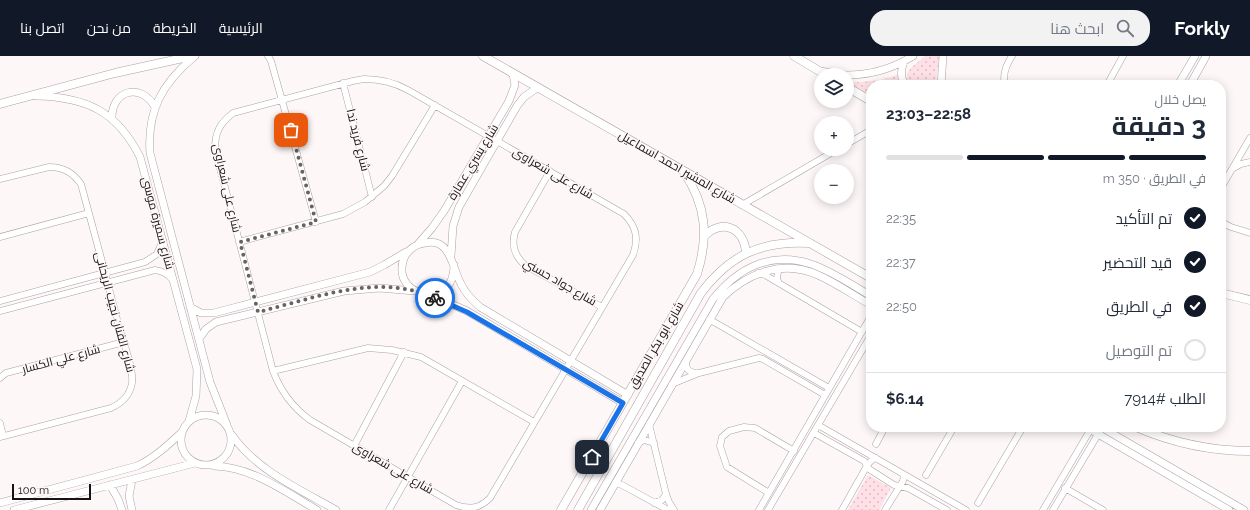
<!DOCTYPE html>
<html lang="ar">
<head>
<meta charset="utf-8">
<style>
	:root { --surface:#fff; --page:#f2f2f3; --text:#1f2937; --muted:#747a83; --line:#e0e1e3; --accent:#111827 }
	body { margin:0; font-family:Raleway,Cairo,sans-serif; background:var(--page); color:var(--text); direction:rtl; height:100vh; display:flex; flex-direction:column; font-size:15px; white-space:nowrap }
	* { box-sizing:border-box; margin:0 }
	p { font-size:13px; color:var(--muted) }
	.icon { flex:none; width:22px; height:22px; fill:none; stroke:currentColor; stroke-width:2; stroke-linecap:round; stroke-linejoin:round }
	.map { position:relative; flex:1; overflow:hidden; direction:ltr }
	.sheet { position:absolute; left:866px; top:24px; width:360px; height:352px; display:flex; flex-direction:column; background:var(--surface); border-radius:16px; box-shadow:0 2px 10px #0003; direction:rtl }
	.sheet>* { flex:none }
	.buttons { position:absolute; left:814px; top:12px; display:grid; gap:8px }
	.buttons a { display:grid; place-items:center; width:40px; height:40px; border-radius:50%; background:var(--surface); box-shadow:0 2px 10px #0003; font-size:20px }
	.scale { position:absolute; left:12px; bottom:10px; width:79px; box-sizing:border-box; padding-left:4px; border:2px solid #171213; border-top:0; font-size:11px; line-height:14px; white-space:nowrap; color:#171213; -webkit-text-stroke:3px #fdf7f8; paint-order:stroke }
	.pin { position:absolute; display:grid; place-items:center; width:34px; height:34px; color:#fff; margin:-17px; border-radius:8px; box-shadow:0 2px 6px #0006 }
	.courier { position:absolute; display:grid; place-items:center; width:40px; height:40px; margin:-20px; border:3px solid #1a73e8; border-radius:50%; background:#fff; color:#222; box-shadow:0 1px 5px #0007 }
	.head em { font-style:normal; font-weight:700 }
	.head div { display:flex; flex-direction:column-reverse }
	.head { display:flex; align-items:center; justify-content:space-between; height:68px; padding:0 20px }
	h1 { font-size:26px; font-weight:700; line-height:30px }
	.bar { display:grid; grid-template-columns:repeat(4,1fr); gap:6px 4px; align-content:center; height:48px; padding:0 20px }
	.bar i { height:5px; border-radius:3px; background:var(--line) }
	.bar .current { background:var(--accent) }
	.bar p { grid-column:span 4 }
	.line { display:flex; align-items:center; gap:10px; padding:0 20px; border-top:1px solid var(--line) }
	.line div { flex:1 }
	ol { padding:0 20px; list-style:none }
	li { display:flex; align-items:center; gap:12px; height:44px }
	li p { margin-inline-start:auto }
	li .icon { padding:4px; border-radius:50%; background:var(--accent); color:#fff; stroke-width:4 }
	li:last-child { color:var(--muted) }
	li i { width:22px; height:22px; border:2px solid var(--line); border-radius:50% }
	header { display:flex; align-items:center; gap:24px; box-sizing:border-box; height:56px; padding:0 20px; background:var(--accent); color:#fff }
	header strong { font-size:19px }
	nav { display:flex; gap:22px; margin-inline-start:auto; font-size:14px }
	.search { width:280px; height:36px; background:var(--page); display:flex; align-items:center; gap:10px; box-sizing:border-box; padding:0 14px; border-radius:16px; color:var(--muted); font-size:15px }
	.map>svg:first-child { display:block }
	.green { fill:url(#green-dots) }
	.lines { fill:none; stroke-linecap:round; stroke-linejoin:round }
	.minor-casing { stroke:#ada0a2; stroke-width:7 }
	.tertiary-casing { stroke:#ada0a2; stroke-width:8 }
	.secondary-casing { stroke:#ada0a2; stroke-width:9 }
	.minor { stroke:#fff; stroke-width:6 }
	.tertiary { stroke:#fff; stroke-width:7 }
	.secondary { stroke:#fff; stroke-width:8 }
	.done { stroke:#686263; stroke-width:4; stroke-dasharray:0 7.2 }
	.route { stroke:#1a73e8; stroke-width:5 }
	.labels { text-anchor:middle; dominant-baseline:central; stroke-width:3; stroke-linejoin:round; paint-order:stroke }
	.street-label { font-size:12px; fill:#171213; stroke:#fdf7f8 }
</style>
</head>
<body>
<header>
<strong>Forkly</strong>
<div class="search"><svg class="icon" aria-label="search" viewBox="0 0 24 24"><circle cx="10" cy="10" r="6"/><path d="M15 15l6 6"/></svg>ابحث هنا</div>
<nav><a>الرئيسية</a><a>الخريطة</a><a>من نحن</a><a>اتصل بنا</a></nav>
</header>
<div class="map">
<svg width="1250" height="454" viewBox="0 0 1250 454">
	<defs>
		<pattern id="green-dots" width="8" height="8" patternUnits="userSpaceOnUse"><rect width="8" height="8" fill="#fee0e6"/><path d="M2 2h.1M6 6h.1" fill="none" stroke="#d9bfc4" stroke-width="1.8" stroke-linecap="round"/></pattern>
	</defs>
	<rect width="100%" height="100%" fill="#fdf7f8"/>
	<path class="green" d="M925,0H939L936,25L934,29H908C902,14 916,9 925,0Z
		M898,19L900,29H871V39L849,27L880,24Z
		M868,419L891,432L879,454H848Z"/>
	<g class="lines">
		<defs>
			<path id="minor" d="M268,0L271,5L316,166
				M364,23C380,23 394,26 408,34L624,158C636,170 639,182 633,199L490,442C480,452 470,454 456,449L310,364C292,351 281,336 273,315L215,93C215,76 220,67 233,57L353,25Z
				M343,27L372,141
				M1005,29C1002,18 1006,9 1012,0
				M1107,29L1123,0
				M847,88L871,74
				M1234,112L1241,108L1250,106
				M550,115L515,176C511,190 515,201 526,210L602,251
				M0,123L49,111C64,111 73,117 81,128C94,176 107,223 119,271C123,285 134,313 132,327C130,339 122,347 111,352L0,381
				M1221,132L1250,82
				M742,149L838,93
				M1221,166L1231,171L1250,177
				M0,181L89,157
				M239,186L343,158L365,146L384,130L392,120L435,49
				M758,217L765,219L862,276
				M779,227L777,223L778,215L780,213
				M0,245L145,206L157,198L163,184
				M0,255L155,214C163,215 168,218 173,224
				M709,264L714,266L829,332
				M686,305C685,314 690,317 699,317
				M273,315L368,292L392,294L421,301L534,366
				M0,322L6,317L124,286
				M672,328L699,317L759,302L763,303L825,339
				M0,367L3,380
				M649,368L666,438L669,446L674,454
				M818,369L966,454
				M814,377L864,405L869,413L894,429L908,432L947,454
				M638,387L644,384L654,387
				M876,388L885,371
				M354,390L404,296
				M926,419L954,371
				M615,427L622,429L668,454
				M1065,432L1103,454
				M769,437L727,411L720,390L722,381L729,375L744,371L755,372L794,395
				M654,447L662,444L666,438
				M978,447L1023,371
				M389,454L462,325
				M759,454L871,260
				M768,454L871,279
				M842,454L868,408L873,403L876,402
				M885,454L903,425L904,419
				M1043,454L1092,371
				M1053,454L1100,375"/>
			<path id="tertiary" d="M195,0C162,27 147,55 150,97L210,326L227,369
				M904,5C901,14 900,21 905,29
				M820,15L845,19
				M847,19C872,19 892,13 913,0
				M941,29L943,0
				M1178,29L1195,0
				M1190,29L1206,0
				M36,40C86,41 117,55 140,101L197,313L196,340L189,365
				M112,63C111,34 141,26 155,51
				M418,188L432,172L444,155L509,45L515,29L513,18
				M451,200L453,170L459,151L517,50L524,41L537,32
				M454,209C454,216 453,221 450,227C438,245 410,240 403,221C401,214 402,206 405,200C410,192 416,188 425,187C451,181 452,212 461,228C465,237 472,244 480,251L628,339
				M428,240L442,244L467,255L623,347
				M190,251L201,257H214L370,216L384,209L406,196
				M199,283L206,273L216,266L344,235L379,232L415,235
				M181 384a25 25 0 1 1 50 0a25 25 0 1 1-50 0Z
				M1086,371L1229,454
				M1101,371L1244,454
				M232,379C256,414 299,433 336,454
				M214,410C252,411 284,435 317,454
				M132,424L129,440L132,454
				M110,429L118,443L122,454
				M0,447L137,410C154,402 167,390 181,377
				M14,454L195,407
				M591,454L713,243C738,212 771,195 811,208C832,215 852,229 871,240
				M600,454L723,241C748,217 783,203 818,219C836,227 853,239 871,249"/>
			<path id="secondary" d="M483,0L871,222
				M794,0L826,19
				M847,31L871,45
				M0,48L115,17L192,0
				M704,180C723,162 744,172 746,197
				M1221,237L1250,244
				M1136,371C1171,386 1212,395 1250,395
				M561,454L697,218C709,180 706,149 684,116
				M578,454L701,237C730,199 760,185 808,187"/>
		</defs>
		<use href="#minor" class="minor-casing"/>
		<use href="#tertiary" class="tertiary-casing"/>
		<use href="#secondary" class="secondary-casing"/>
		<use href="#minor" class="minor"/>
		<use href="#tertiary" class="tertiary"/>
		<use href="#secondary" class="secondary"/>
	</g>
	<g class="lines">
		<path class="done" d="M291,74L316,166L240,186L258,256C308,244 363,222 415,235C421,237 428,240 435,242"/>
		<path class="route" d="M435,242L467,256L623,347L592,401"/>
	</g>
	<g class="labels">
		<g class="street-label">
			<text transform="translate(358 84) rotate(76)">شارع فريد ندا</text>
			<text transform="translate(473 106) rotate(-59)">شارع يسري عمارة</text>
			<text transform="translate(677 111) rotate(30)">شارع المشير احمد اسماعيل</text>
			<text transform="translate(553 117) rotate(30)">شارع على شعراوى</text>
			<text transform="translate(227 132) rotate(77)">شارع على شعراوى</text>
			<text transform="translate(158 167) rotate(75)">شارع سميرة موسى</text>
			<text transform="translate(560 226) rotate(30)">شارع جواد حسني</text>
			<text transform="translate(115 256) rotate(75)">شارع الفنان نجيب الريحانى</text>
			<text transform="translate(656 289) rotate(-60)">شارع ابو بكر الصديق</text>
			<text transform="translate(61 303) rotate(-15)">شارع علي الكسار</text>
			<text transform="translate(393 412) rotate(30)">شارع على شعراوى</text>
		</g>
	</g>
</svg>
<div class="buttons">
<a><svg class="icon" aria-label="layers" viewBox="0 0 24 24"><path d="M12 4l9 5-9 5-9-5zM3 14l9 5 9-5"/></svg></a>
<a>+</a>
<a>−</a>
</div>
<div class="scale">100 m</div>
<div class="pin" style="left:291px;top:74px;background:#ea580c"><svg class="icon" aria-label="bag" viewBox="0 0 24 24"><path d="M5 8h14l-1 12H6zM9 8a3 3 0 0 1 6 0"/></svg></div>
<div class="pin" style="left:592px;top:401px;background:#1f2937"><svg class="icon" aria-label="home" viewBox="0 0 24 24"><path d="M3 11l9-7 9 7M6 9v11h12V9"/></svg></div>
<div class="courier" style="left:435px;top:242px"><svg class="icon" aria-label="bike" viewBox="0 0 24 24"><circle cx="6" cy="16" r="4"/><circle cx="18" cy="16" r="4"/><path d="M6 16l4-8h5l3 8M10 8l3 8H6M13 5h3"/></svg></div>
<section class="sheet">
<div class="head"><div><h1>3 دقيقة</h1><p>يصل خلال</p></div><em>22:58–23:03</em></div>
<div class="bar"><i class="current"></i><i class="current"></i><i class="current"></i><i></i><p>في الطريق · 350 m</p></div>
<ol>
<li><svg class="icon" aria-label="check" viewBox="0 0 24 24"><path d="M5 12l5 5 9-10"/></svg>تم التأكيد<p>22:35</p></li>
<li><svg class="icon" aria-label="check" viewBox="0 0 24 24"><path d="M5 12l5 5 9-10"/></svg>قيد التحضير<p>22:37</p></li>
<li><svg class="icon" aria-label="check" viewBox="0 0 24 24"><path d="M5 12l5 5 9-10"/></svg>في الطريق<p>22:50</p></li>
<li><i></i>تم التوصيل</li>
</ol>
<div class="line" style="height:52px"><div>الطلب #7914</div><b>$6.14</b></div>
</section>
</div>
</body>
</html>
